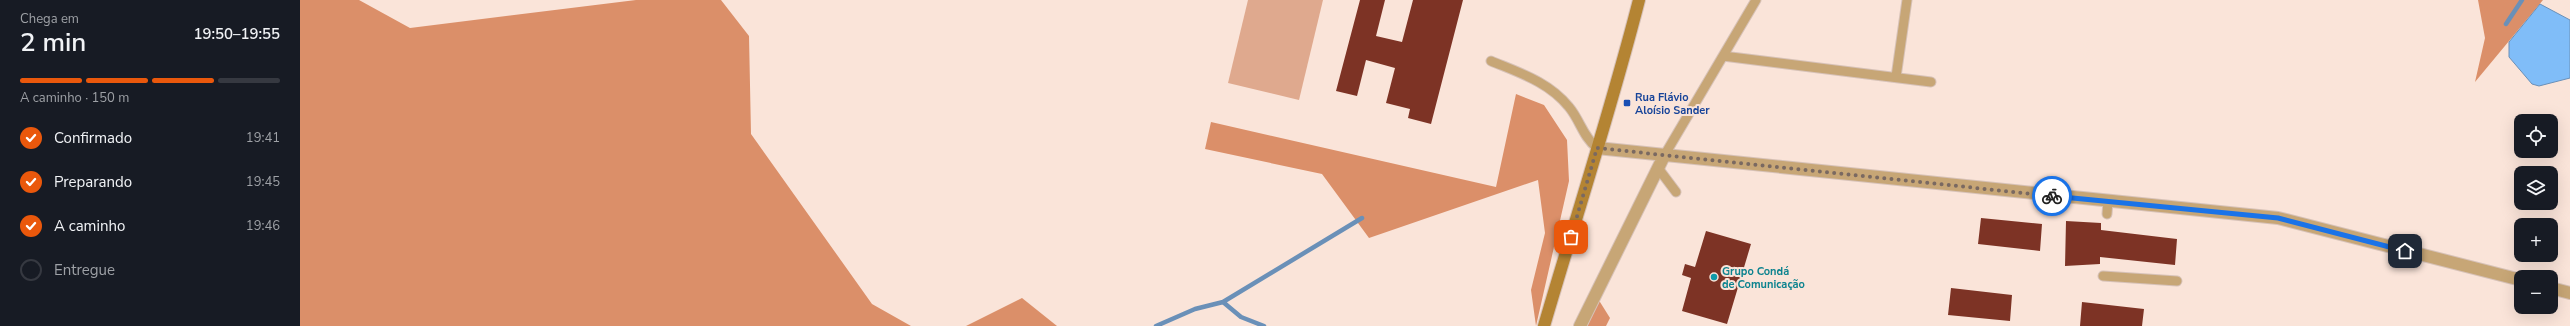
<!DOCTYPE html>
<html lang="pt">
<head>
<meta charset="utf-8">
<style>
	:root { --surface:#171b24; --page:#242831; --text:#f1f3f6; --muted:#9ea1a6; --line:#363941; --accent:#ea580c }
	body { margin:0; font-family:"Nunito Sans",sans-serif; background:var(--page); color:var(--text); height:100vh; display:flex; flex-direction:column; font-size:15px; white-space:nowrap }
	* { box-sizing:border-box; margin:0 }
	p { font-size:13px; color:var(--muted) }
	.icon { flex:none; width:22px; height:22px; fill:none; stroke:currentColor; stroke-width:2; stroke-linecap:round; stroke-linejoin:round }
	.map { position:relative; flex:1; overflow:hidden }
	.side { display:flex; flex-direction:column; background:var(--surface); width:300px }
	.side>* { flex:none }
	.fabs { position:absolute; left:2214px; top:114px; display:grid; gap:8px }
	.fabs a { display:grid; place-items:center; width:44px; height:44px; border-radius:8px; background:var(--surface); box-shadow:0 4px 16px #0002; font-size:20px }
	.pin { position:absolute; display:grid; place-items:center; width:34px; height:34px; color:#fff; margin:-17px; border-radius:8px; box-shadow:0 2px 6px #0006 }
	.courier { position:absolute; display:grid; place-items:center; width:40px; height:40px; margin:-20px; border:3px solid #1a73e8; border-radius:50%; background:#fff; color:#222; box-shadow:0 1px 5px #0007 }
	.head em { font-style:normal; font-weight:600 }
	.head div { display:flex; flex-direction:column-reverse }
	.head { display:flex; align-items:center; justify-content:space-between; height:68px; padding:0 20px }
	h1 { font-size:26px; font-weight:600; line-height:30px }
	.bar { display:grid; grid-template-columns:repeat(4,1fr); gap:6px 4px; align-content:center; height:48px; padding:0 20px }
	.bar i { height:5px; border-radius:3px; background:var(--line) }
	.bar .current { background:var(--accent) }
	.bar p { grid-column:span 4 }
	ol { padding:0 20px; list-style:none }
	li { display:flex; align-items:center; gap:12px; height:44px }
	li p { margin-inline-start:auto }
	li .icon { padding:4px; border-radius:50%; background:var(--accent); color:#fff; stroke-width:4 }
	li:last-child { color:var(--muted) }
	li i { width:22px; height:22px; border:2px solid var(--line); border-radius:50% }
	main { display:flex; flex:1; min-height:0 }
	.map>svg:first-child { display:block }
	.green { fill:#dfa98e }
	.forest { fill:#db8f69 }
	.water { fill:#80bdf8; stroke:#6a90b8 }
	.lines { fill:none; stroke-linecap:round; stroke-linejoin:round }
	.stream { stroke:#6a90b8; stroke-width:4.5 }
	.building { fill:#7d3325 }
	.lane-casing { stroke:#d7c2b8; stroke-width:11 }
	.street-casing { stroke:#d7c2b8; stroke-width:14 }
	.secondary-casing { stroke:#d7c2b8; stroke-width:14 }
	.lane { stroke:#c7a676; stroke-width:9 }
	.street { stroke:#c7a676; stroke-width:12 }
	.secondary { stroke:#b48433; stroke-width:12 }
	.done { stroke:#7a6961; stroke-width:4; stroke-dasharray:0 7.2 }
	.route { stroke:#1a73e8; stroke-width:5 }
	.transit-dot { fill:#1a4fb4; stroke:#fae4d9; stroke-width:1.5 }
	.culture-dot { fill:#0f9aa8; stroke:#fae4d9; stroke-width:1.5 }
	.labels { text-anchor:middle; dominant-baseline:central; stroke-width:4; stroke-linejoin:round; paint-order:stroke }
	.transit-label { font-size:11px; font-weight:bold; fill:#164399; stroke:#fae4d9; text-anchor:start }
	.culture-label { font-size:11px; font-weight:bold; fill:#0d838f; stroke:#fae4d9; text-anchor:start }
</style>
</head>
<body>
<main>
<section class="side">
<div class="head"><div><h1>2 min</h1><p>Chega em</p></div><em>19:50–19:55</em></div>
<div class="bar"><i class="current"></i><i class="current"></i><i class="current"></i><i></i><p>A caminho · 150 m</p></div>
<ol>
<li><svg class="icon" aria-label="check" viewBox="0 0 24 24"><path d="M5 12l5 5 9-10"/></svg>Confirmado<p>19:41</p></li>
<li><svg class="icon" aria-label="check" viewBox="0 0 24 24"><path d="M5 12l5 5 9-10"/></svg>Preparando<p>19:45</p></li>
<li><svg class="icon" aria-label="check" viewBox="0 0 24 24"><path d="M5 12l5 5 9-10"/></svg>A caminho<p>19:46</p></li>
<li><i></i>Entregue</li>
</ol>
</section>
<div class="map">
<svg width="2270" height="326" viewBox="0 0 2270 326">
	<rect width="100%" height="100%" fill="#fae4d9"/>
	<path class="green" d="M948,0H1023L999,100L928,83Z"/>
	<path class="forest" d="M0,0H59L110,28L336,0H421L449,36L451,134L572,304L611,326H0Z
		M2178,0H2243L2175,82L2185,38Z
		M1216,94L1244,105L1267,140L1269,181L1236,326L1231,290L1245,233L1238,180L1069,238L1022,174L905,149L911,122L1196,187Z
		M1295,294L1310,318L1306,326H1280Z
		M722,298L757,326H666Z"/>
	<path class="water" d="M2240,4L2270,20V78L2239,86L2232,84L2209,57V42Z"/>
	<g class="lines">
		<path class="stream" d="M2206,24L2222,0
			M923,302L941,317L964,326
			M856,326L895,309L923,302L1062,218"/>
	</g>
	<path class="building" d="M1060,0H1085L1076,36L1102,42L1113,0H1163L1131,124L1108,118L1110,109L1086,103L1095,68L1066,60L1057,96L1036,91Z
		M1681,218L1742,224L1740,251L1678,244Z
		M1766,221L1801,223V230L1877,239L1875,265L1800,257V264L1765,266Z
		M1406,231L1451,244L1427,324L1382,311L1391,278L1382,275L1385,264L1395,267Z
		M1651,288L1712,295L1710,321L1648,315Z
		M1782,302L1844,309L1842,326H1780Z"/>
	<g class="lines">
		<defs>
			<path id="lane" d="M1423,56L1631,82
				M1191,61C1220,73 1249,82 1269,107C1280,120 1283,137 1297,148
				M1596,77L1607,0
				M1364,156L1456,0
				M1358,168L1376,192
				M1807,214L1808,201
				M1803,276L1877,281"/>
			<path id="street" d="M1297,148L1978,218L2221,280
				M2251,288L2270,293
				M1280,326L1364,156"/>
			<path id="secondary" d="M1244,326C1276,217 1311,110 1339,0"/>
		</defs>
		<use href="#lane" class="lane-casing"/>
		<use href="#street" class="street-casing"/>
		<use href="#secondary" class="secondary-casing"/>
		<use href="#lane" class="lane"/>
		<use href="#street" class="street"/>
		<use href="#secondary" class="secondary"/>
	</g>
	<g class="lines">
		<path class="done" d="M1271,237L1297,148L1752,196"/>
		<path class="route" d="M1752,196L1978,218L2105,251"/>
	</g>
	<rect class="transit-dot" x="1323" y="99" width="8" height="8" rx="2"/>
	<circle class="culture-dot" cx="1414" cy="277" r="4"/>
	<g class="labels">
		<g class="transit-label">
			<text x="1335" y="97">Rua Flávio<tspan x="1335" dy="13">Aloísio Sander</tspan></text>
		</g>
		<g class="culture-label">
			<text x="1422" y="271">Grupo Condá<tspan x="1422" dy="13">de Comunicação</tspan></text>
		</g>
	</g>
</svg>
<div class="fabs">
<a><svg class="icon" aria-label="locate" viewBox="0 0 24 24"><circle cx="12" cy="12" r="6"/><path d="M12 2v4M12 18v4M2 12h4M18 12h4"/></svg></a>
<a><svg class="icon" aria-label="layers" viewBox="0 0 24 24"><path d="M12 4l9 5-9 5-9-5zM3 14l9 5 9-5"/></svg></a>
<a>+</a>
<a>−</a>
</div>
<div class="pin" style="left:1271px;top:237px;background:#ea580c"><svg class="icon" aria-label="bag" viewBox="0 0 24 24"><path d="M5 8h14l-1 12H6zM9 8a3 3 0 0 1 6 0"/></svg></div>
<div class="pin" style="left:2105px;top:251px;background:#1f2937"><svg class="icon" aria-label="home" viewBox="0 0 24 24"><path d="M3 11l9-7 9 7M6 9v11h12V9"/></svg></div>
<div class="courier" style="left:1752px;top:196px"><svg class="icon" aria-label="bike" viewBox="0 0 24 24"><circle cx="6" cy="16" r="4"/><circle cx="18" cy="16" r="4"/><path d="M6 16l4-8h5l3 8M10 8l3 8H6M13 5h3"/></svg></div>
</div>
</main>
</body>
</html>
